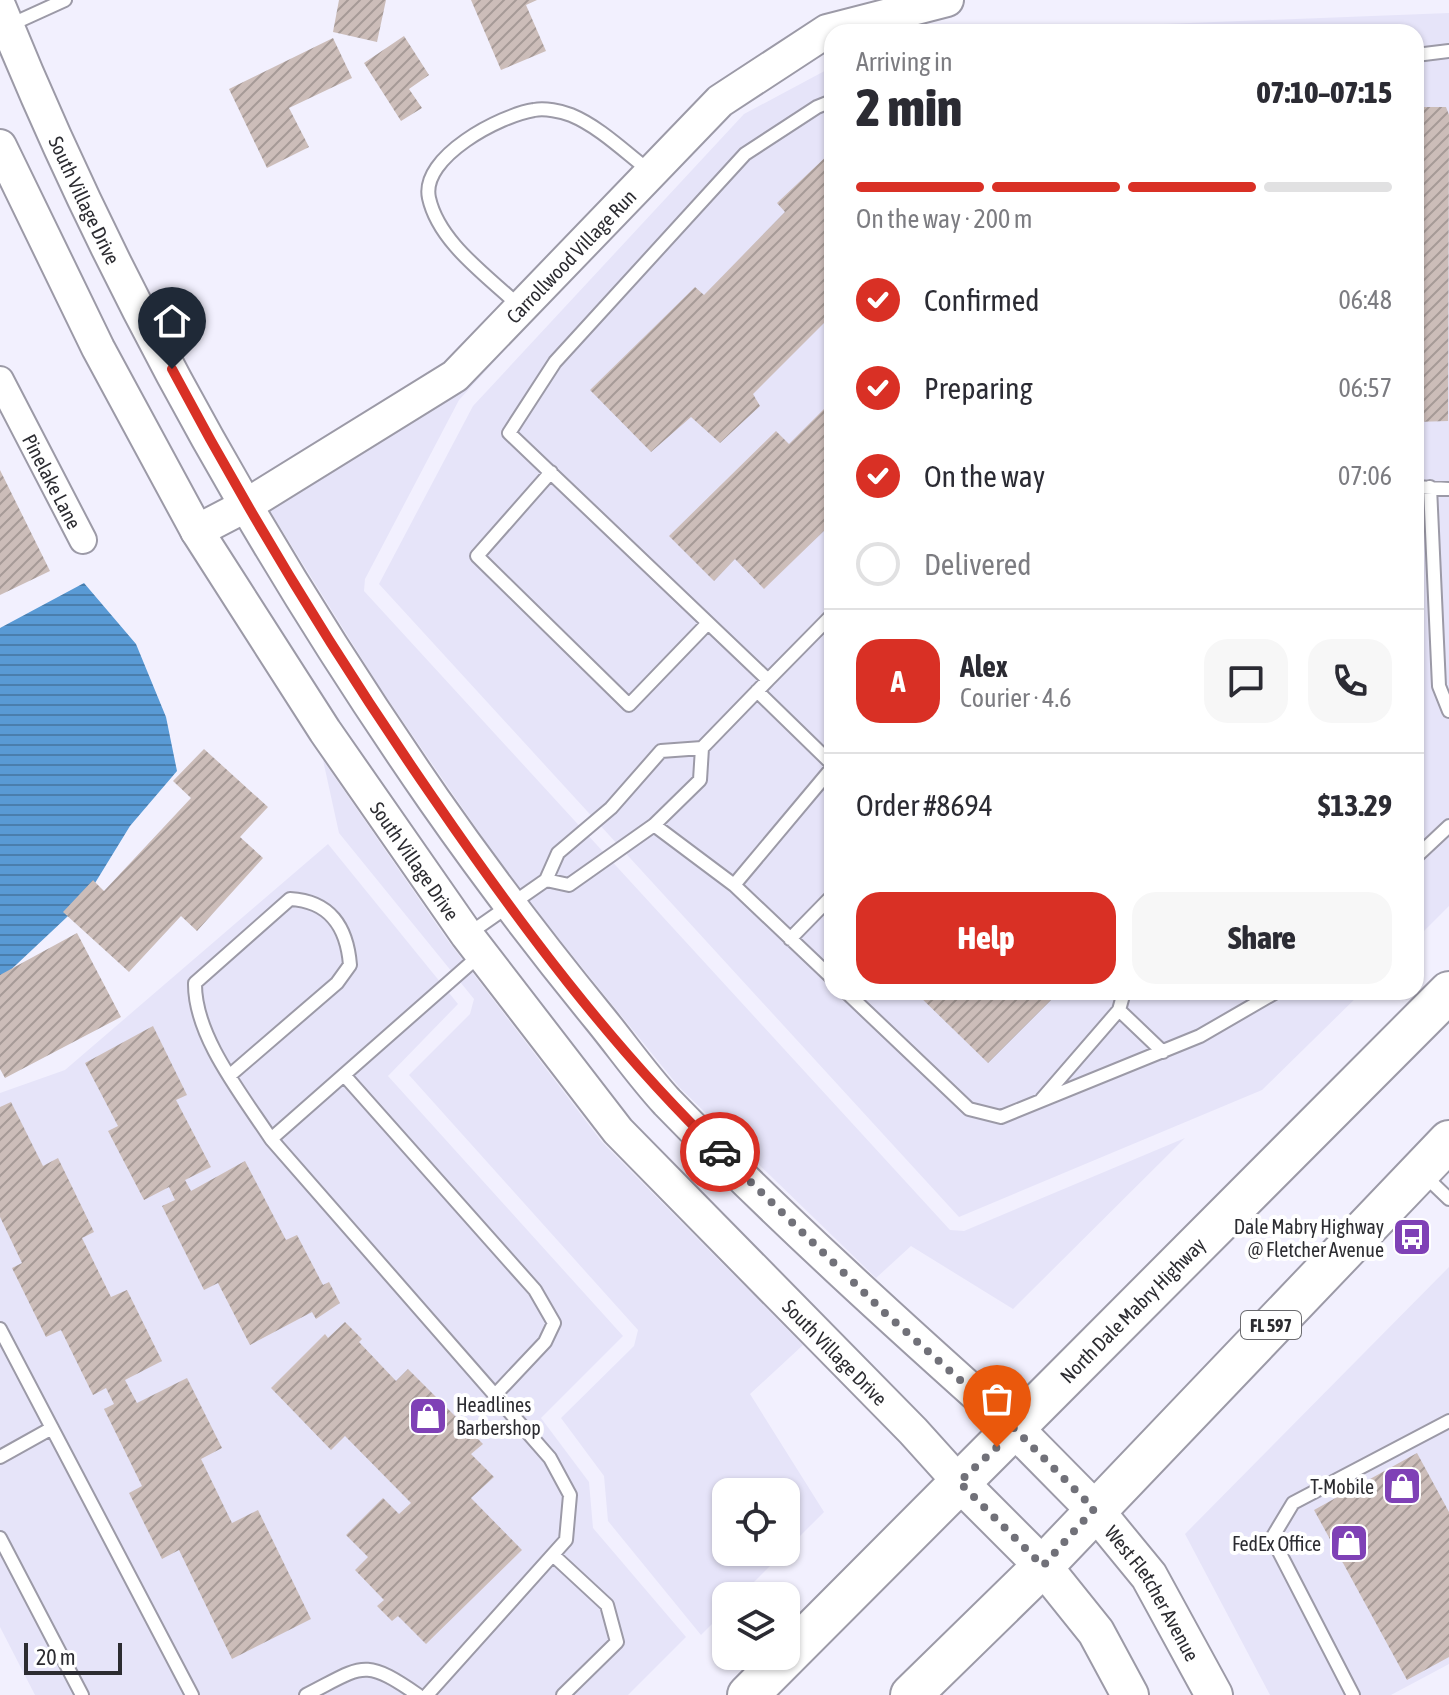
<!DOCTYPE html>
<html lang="en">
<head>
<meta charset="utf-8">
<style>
	:root { --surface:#fff; --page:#f7f7f7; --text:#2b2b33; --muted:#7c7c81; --line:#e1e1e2; --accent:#d93025 }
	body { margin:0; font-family:"Asap Condensed",sans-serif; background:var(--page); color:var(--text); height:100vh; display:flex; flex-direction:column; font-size:30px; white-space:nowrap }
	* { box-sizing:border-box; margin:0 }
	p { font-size:26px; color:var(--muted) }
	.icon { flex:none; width:44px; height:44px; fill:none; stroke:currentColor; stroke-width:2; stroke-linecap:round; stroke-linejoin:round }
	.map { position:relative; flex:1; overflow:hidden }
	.sheet { position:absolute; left:824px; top:24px; width:600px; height:976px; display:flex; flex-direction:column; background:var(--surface); border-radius:24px; box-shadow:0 2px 6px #0004 }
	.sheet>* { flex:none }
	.controls { position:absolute; left:712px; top:1478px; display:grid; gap:16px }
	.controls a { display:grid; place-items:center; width:88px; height:88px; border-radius:16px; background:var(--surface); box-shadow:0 2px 6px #0004; font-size:40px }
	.scale { position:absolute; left:24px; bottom:20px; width:98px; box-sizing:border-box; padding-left:8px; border:4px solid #2c2c31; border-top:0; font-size:22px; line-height:28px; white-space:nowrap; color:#2c2c31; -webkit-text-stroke:6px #fff; paint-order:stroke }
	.pin { position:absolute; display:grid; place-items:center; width:68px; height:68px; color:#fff; margin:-82px -34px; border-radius:50% 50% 50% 0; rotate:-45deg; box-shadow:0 0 8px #0007 }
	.pin .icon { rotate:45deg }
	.courier { position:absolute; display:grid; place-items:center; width:80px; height:80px; margin:-40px; border:6px solid #d93025; border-radius:50%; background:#fff; color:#222; box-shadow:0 2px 10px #0007 }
	.headline em { font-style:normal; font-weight:800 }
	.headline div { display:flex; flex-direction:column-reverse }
	.headline { display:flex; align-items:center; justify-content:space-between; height:136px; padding:0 32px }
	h1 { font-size:52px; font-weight:800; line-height:60px }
	.bar { display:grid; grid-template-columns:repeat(4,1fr); gap:12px 8px; align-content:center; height:96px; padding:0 32px }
	.bar i { height:10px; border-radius:6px; background:var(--line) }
	.bar .active { background:var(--accent) }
	.bar p { grid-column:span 4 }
	.line { display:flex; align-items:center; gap:20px; padding:0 32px; border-top:2px solid var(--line) }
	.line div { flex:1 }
	.round { display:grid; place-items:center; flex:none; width:84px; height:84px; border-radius:24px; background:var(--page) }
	ol { padding:0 32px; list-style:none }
	li { display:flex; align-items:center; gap:24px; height:88px }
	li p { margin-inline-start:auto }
	li .icon { padding:8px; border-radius:50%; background:var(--accent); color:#fff; stroke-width:4 }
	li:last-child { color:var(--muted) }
	li i { width:44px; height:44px; border:4px solid var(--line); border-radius:50% }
	.action { display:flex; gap:16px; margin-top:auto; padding:16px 32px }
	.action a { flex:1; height:92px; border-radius:24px; background:var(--accent); color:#fff; font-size:32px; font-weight:800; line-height:92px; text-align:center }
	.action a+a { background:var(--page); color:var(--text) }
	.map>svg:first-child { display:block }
	.built { fill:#e6e4f9 }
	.water { fill:url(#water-rules) }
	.building { fill:url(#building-hatch) }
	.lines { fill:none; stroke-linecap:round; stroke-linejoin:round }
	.service-casing { stroke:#9c9aa7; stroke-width:16 }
	.minor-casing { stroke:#9c9aa7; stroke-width:30 }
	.tertiary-casing { stroke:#9c9aa7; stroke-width:36 }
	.secondary-casing { stroke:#9c9aa7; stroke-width:40 }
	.primary-casing { stroke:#9c9aa7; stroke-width:44 }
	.service { stroke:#fff; stroke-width:12 }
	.minor { stroke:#fff; stroke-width:26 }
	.tertiary { stroke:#fff; stroke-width:32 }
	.secondary { stroke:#fff; stroke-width:36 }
	.primary { stroke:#fff; stroke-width:40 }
	.done { stroke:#717179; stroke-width:8; stroke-dasharray:0 14.4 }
	.route { stroke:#d93025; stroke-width:10 }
	.labels { text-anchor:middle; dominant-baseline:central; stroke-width:8; stroke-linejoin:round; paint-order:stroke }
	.shield { fill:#fff; stroke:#6b6b6f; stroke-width:2 }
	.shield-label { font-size:18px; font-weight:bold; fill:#2c2c31 }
	.street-label { font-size:20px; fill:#2c2c31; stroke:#fff }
	.poi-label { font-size:20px; fill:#2c2c31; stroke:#fff; text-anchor:end }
</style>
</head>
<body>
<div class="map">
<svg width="1449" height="1695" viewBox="0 0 1449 1695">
	<defs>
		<pattern id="water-rules" width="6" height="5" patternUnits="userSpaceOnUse" patternTransform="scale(2)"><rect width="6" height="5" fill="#599ad5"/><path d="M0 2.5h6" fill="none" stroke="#4a7ead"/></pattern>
		<pattern id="building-hatch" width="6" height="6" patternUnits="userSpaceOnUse" patternTransform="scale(2)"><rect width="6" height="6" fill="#ccbdb9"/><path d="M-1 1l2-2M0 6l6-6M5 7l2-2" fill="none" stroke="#a69a97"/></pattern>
	</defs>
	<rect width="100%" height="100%" fill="#f2f0fe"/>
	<path class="built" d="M1449,13V906L1416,939V32H959Z
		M832,67V992H1362L1262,1090L959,1217L379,584L473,406L744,114Z
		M527,326L459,400L365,579L364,591L950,1230L964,1231L1185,1138L1013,1309L911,1246L876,1278L679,1087L516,886L380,688L270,511L465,390Z
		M323,760L446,938L602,1142L803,1345L750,1394L824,1512L786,1550V1492H726V1552H784L740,1596H726V1610L701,1635L608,1521L604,1476L561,1418L634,1346L638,1330L409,1075L470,1014L474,999L339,833Z
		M328,844L458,1004L388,1076L623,1336L541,1418L589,1482L593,1528L686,1637L628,1695H35L0,1627V1093L65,1070Z
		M1449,1267V1664L1391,1695H1270L1185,1534Z"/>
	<path class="water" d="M84,583L136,644L166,717L177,771L130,826L84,901L0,980V628Z"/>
	<path class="building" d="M339,0H386L377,42L333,32Z
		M471,0H537L526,5L546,51L501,70Z
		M404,36L429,75L409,89L422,108L401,121L364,63Z
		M333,38L352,78L289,108L309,147L267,168L229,89Z
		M1416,107H1446L1449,115L1448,421L1416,422Z
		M832,151V315L753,394L760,406L720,443L691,417L651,452L590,390L695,287L704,295L785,212L777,203Z
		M832,401V523L764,589L735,559L714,581L669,536L776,431L789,444Z
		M0,470L50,571L0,595Z
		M204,749L268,807L240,837L263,858L197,931L181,916L129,972L63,912L93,880L104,891L191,798L173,781Z
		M77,933L121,1017L5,1078L0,1069V975Z
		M915,992H1059L988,1063Z
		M153,1026L187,1095L176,1100L211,1167L185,1180L191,1191L245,1161L286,1240L297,1235L323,1285L329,1282L340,1303L316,1319L312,1312L250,1345L218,1283L204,1290L162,1206L175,1200L169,1187L144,1200L108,1131L118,1126L85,1063Z
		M11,1102L43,1166L58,1158L94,1232L82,1238L111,1297L127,1290L162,1361L125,1380L137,1403L187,1378L222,1448L201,1459L232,1523L258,1510L311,1619L232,1659L179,1550L162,1559L129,1493L142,1486L104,1409L114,1404L106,1388L93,1395L61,1330L46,1337L12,1268L22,1263L0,1217V1107Z
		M345,1322L362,1339L359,1342L396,1381L408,1369L483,1444L471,1454L494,1477L471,1498L522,1550L426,1644L398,1616L392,1621L377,1606L384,1600L355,1570L368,1557L346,1535L383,1498L399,1514L411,1503L345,1436L331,1450L271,1388L325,1334L328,1338Z
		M1417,1453L1449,1512V1657L1407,1680L1314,1510Z"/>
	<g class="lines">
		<defs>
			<path id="service" d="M10,25L65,0
				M1416,55L1449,51
				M519,306C488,276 439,243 429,198C420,157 501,115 534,110C545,108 561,111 571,115C600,127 626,153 651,172
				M551,472L477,556L629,705L708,623
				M1416,487L1449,489
				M1430,487L1439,686L1449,711
				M768,680L832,615
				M757,691L832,764
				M832,768L734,885L832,978
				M654,825L734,885
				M1416,857L1449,826
				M546,880L569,885L654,825L700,780L702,748
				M467,935L546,880L558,853L611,808L661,751L702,748L768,680L509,433L555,362L745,154L817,107L832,101
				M790,939L832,896
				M846,992L969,1109L1001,1117L1200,1036L1276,992
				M1119,1010L1163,1052
				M344,1075L535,1290L554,1323L545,1342L495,1395
				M229,1076L337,983L350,965C347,927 330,901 290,899L195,983C194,1036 243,1096 271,1139
				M1042,1099L1119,1010L1124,992
				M1425,1176L1449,1199
				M0,1329L192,1695
				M0,1457L52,1428
				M0,1538L82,1695
				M553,1555L607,1605L617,1642L563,1695
				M306,1695C363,1666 363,1657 418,1695
				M427,1695L566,1540L570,1495L550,1458L271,1139L480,955
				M1353,1695L1272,1538L1293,1503L1449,1421"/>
			<g id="minor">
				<path id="s1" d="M0,380L83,540"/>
			</g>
			<g id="tertiary">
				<path id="s2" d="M0,8C113,287 263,553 434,800C487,876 542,948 600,1019C622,1046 643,1076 667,1102C778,1216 897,1324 1016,1430"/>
				<path id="s3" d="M0,146L98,348L197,531L325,731L467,935L618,1131L913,1431L959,1482"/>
				<path id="s4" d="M197,531L245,506L455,376L720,101L827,31L947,0"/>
			</g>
			<g id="secondary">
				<path id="s5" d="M1016,1430L1094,1509L1149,1576L1214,1695"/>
				<path d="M959,1482L1043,1566L1096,1632L1130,1695"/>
			</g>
			<g id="primary">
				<path id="s6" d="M748,1695L1449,992"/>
				<path d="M911,1695L1043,1566L1449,1141"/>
			</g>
		</defs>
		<use href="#service" class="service-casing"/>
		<use href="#minor" class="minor-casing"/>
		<use href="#tertiary" class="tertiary-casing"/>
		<use href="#secondary" class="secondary-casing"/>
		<use href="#primary" class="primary-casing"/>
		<use href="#service" class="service"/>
		<use href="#minor" class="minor"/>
		<use href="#tertiary" class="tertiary"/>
		<use href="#secondary" class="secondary"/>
		<use href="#primary" class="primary"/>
	</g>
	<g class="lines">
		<path class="done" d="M720,1152L885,1313L1016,1430L1094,1509L1043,1566L959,1482L997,1447"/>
		<path class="route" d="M172,369C251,518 338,660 434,799C519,923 611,1047 720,1152"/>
	</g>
	<defs>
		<symbol id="bus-square" viewBox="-11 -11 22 22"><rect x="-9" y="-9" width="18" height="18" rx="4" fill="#7f41b6" stroke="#fff"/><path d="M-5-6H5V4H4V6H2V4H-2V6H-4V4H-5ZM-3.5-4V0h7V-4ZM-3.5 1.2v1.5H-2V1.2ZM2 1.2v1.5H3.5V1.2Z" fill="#fff"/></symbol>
		<symbol id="shop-square" viewBox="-11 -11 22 22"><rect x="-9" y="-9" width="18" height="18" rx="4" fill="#7f41b6" stroke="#fff"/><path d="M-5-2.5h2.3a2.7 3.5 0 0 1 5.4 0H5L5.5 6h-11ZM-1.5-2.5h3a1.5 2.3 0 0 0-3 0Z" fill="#fff"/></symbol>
	</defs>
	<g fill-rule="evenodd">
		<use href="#bus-square" x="1390" y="1215" width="44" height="44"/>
		<use href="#shop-square" x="406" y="1394" width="44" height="44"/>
		<use href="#shop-square" x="1380" y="1464" width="44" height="44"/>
		<use href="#shop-square" x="1327" y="1521" width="44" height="44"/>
	</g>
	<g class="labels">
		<rect class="shield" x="1241" y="1311" width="60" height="28" rx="6"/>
		<g class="shield-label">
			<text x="1271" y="1325">FL 597</text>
		</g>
		<g class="street-label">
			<text stroke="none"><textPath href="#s2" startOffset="210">South Village Drive</textPath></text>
			<text stroke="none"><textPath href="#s4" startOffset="468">Carrollwood Village Run</textPath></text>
			<text stroke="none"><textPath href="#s1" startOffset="114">Pinelake Lane</textPath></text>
			<text stroke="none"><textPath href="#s3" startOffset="828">South Village Drive</textPath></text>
			<text stroke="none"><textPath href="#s6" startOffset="544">North Dale Mabry Highway</textPath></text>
			<text stroke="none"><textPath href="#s3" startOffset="1476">South Village Drive</textPath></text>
			<text stroke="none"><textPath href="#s5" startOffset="214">West Fletcher Avenue</textPath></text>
		</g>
		<g class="poi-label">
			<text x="1384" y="1226">Dale Mabry Highway<tspan x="1384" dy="23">@ Fletcher Avenue</tspan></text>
			<text x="456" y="1404" text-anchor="start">Headlines<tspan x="456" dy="23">Barbershop</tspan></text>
			<text x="1374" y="1486">T-Mobile</text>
			<text x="1321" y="1543">FedEx Office</text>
		</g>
	</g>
</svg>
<div class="controls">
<a><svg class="icon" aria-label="locate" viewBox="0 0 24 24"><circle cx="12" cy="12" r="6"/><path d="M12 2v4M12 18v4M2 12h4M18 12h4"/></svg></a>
<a><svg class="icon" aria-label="layers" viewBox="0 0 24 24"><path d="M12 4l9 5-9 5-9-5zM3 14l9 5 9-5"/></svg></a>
</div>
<div class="scale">20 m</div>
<div class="pin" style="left:997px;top:1447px;background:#ea580c"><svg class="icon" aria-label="bag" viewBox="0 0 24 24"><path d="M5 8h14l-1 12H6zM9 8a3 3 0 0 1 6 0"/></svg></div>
<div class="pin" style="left:172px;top:369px;background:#1f2937"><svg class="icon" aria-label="home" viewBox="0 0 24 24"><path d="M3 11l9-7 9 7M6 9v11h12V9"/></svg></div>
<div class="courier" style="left:720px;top:1152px"><svg class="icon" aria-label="car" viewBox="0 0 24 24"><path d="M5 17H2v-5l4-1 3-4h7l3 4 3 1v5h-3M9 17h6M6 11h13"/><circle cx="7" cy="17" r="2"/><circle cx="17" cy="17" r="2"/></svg></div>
<section class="sheet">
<div class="headline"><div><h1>2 min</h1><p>Arriving in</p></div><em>07:10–07:15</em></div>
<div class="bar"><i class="active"></i><i class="active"></i><i class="active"></i><i></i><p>On the way · 200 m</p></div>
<ol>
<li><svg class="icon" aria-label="check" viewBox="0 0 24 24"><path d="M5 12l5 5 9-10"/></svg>Confirmed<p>06:48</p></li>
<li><svg class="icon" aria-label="check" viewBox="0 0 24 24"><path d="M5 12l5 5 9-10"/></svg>Preparing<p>06:57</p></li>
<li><svg class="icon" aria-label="check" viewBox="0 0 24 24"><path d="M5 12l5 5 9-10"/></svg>On the way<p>07:06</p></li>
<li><i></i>Delivered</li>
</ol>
<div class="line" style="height:144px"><b class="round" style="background:var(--accent);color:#fff">A</b><div><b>Alex</b><p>Courier · 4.6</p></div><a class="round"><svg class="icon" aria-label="chat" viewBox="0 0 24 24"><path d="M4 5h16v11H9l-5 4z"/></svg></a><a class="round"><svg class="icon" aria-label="phone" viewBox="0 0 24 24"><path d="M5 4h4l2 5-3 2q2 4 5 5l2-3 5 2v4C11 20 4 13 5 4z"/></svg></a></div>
<div class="line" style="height:104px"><div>Order #8694</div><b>$13.29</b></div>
<div class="action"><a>Help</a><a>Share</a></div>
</section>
</div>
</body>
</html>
